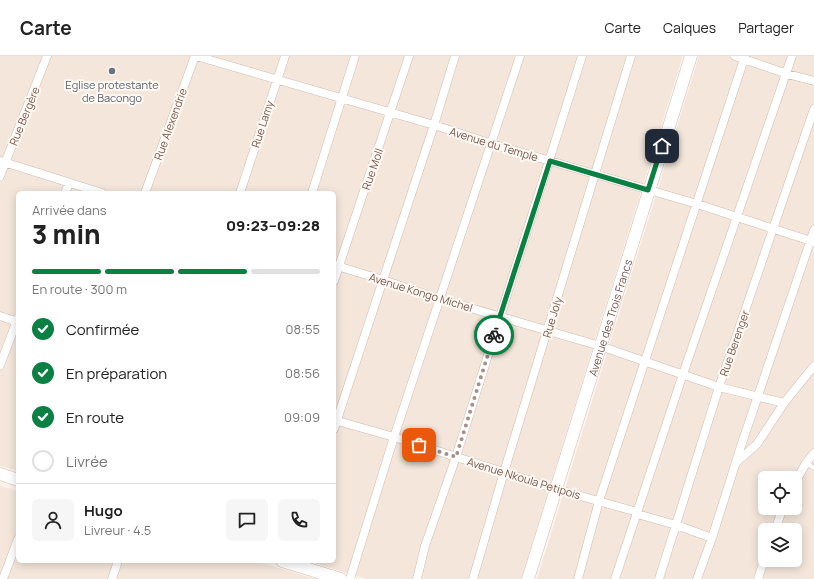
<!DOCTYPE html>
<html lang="fr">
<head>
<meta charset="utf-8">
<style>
	:root { --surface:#fff; --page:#f6f6f6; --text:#222; --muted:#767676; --line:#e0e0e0; --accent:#0b8043 }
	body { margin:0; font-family:Manrope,sans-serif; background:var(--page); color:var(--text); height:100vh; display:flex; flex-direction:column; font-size:15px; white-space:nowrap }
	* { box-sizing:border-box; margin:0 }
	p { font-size:13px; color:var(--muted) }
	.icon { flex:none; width:22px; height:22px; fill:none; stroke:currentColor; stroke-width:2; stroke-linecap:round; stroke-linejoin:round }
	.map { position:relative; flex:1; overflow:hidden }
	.drawer { position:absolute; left:16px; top:135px; width:320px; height:372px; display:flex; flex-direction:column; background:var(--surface); border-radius:6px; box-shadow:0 2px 10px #0003 }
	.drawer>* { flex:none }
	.buttons { position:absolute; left:758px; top:415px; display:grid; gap:8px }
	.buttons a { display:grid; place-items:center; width:44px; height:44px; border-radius:6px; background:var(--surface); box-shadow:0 2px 10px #0003; font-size:20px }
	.pin { position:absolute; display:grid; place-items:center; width:34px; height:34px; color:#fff; margin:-17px; border-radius:8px; box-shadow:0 2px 6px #0006 }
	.courier { position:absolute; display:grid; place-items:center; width:40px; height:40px; margin:-20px; border:3px solid #0b8043; border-radius:50%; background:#fff; color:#222; box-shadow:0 1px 5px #0007 }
	.head em { font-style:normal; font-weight:800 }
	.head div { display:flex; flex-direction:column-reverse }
	.head { display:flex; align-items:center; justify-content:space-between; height:68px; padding:0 16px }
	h1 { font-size:26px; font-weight:800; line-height:30px }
	.bar { display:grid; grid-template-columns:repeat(4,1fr); gap:6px 4px; align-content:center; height:48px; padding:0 16px }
	.bar i { height:5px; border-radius:3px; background:var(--line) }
	.bar .on { background:var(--accent) }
	.bar p { grid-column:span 4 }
	.line { display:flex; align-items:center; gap:10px; padding:0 16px; border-top:1px solid var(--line) }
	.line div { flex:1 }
	.round { display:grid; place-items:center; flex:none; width:42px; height:42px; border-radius:6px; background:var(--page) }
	ol { padding:0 16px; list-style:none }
	li { display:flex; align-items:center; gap:12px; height:44px }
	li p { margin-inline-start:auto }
	li .icon { padding:4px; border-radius:50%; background:var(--accent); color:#fff; stroke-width:4 }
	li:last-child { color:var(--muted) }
	li i { width:22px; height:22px; border:2px solid var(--line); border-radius:50% }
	header { display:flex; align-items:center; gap:24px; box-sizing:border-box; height:56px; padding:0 20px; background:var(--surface); border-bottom:1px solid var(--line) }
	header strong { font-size:19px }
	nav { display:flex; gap:22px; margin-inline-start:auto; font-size:14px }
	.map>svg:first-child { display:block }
	.residential { fill:#f4e6db; fill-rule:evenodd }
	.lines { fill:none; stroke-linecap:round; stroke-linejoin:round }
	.lane-casing { stroke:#cfbbb1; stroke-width:5 }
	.street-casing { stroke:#cfbbb1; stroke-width:9 }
	.secondary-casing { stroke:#d4bdb1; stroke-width:13 }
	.lane { stroke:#fff; stroke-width:4 }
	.street { stroke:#fff; stroke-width:8 }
	.secondary { stroke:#fff; stroke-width:12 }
	.done { stroke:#a68f86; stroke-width:4; stroke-dasharray:0 7.2 }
	.route { stroke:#0b8043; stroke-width:5 }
	.worship-dot { fill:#6b7280; stroke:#fff9f3; stroke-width:1.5 }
	.labels { text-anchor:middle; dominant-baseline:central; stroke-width:4; stroke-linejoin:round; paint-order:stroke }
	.worship-label { font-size:11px; fill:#5b616d; stroke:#fff9f3 }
	.street-label { font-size:11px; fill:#78594f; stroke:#fff9f3 }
</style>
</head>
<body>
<header>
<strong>Carte</strong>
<nav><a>Carte</a><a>Calques</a><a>Partager</a></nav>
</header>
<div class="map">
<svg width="814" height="523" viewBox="0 0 814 523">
	<rect width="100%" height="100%" fill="#fcf4ec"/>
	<path class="residential" d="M0,0H683L521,523H366L308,505H334V137H18V415L0,410Z
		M699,0H814V523H537ZM765,422H795V452H765ZM765,474H795V504H765Z
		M0,430L18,435V505H255L316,523H0Z"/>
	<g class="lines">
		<defs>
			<path id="lane" d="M806,407L814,412"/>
			<path id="street" d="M196,0L434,69L492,88L697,148L814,186
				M735,0L787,18L814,25
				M1,105L102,137
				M0,120L47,0
				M65,137L69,127
				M145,137L195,0
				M240,137L285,0
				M312,137L355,0
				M334,209L383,224L440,243L600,290L719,331L784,347
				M334,225L409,0
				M0,260L18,266
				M0,309L18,262
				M334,364L394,381L556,433L623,452L634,455L637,458L676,469L712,482
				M334,373L434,69L455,0
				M738,405L757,388L784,347L814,310
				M795,427L806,407L814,397
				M775,474L783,452
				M3,523L18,483
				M112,523L118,505
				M350,523L394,381L520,0
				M417,523L425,490L456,401L582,0
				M473,523L504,416L631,0
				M578,523L599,445L745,0
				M615,523L683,318L792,0
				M659,523L719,331L814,53
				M697,523L712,482L741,390L814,174
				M758,523L765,501"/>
			<g id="secondary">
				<path d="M0,418L18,424"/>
				<path d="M282,505L341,523"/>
				<path id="s1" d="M528,523L691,0"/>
			</g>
		</defs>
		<use href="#lane" class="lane-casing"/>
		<use href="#street" class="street-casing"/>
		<use href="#secondary" class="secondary-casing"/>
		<use href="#lane" class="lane"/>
		<use href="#street" class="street"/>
		<use href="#secondary" class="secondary"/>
	</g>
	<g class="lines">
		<path class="done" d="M419,389L456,401L494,279"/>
		<path class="route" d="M494,279L550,105L648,134L662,90"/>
	</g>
	<circle class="worship-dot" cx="112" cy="15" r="4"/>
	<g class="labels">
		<g class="worship-label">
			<text x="112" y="28">Eglise protestante<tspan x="112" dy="13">de Bacongo</tspan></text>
		</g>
		<g class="street-label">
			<text transform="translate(24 60) rotate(-68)">Rue Bergère</text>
			<text transform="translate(170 68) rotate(-70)">Rue Alexendrie</text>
			<text transform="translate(262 68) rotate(-72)">Rue Lamy</text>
			<text transform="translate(494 88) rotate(17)">Avenue du Temple</text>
			<text transform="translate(372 113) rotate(-71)">Rue Moll</text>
			<text transform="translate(421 236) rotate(17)">Avenue Kongo Michel</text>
			<text transform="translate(552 261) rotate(-73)">Rue Joly</text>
			<text stroke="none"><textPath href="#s1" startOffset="274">Avenue des Trois Francs</textPath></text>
			<text transform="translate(734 287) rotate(-71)">Rue Berenger</text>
			<text transform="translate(524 422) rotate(17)">Avenue Nkoula Petipois</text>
		</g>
	</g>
</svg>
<div class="buttons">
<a><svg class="icon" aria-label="locate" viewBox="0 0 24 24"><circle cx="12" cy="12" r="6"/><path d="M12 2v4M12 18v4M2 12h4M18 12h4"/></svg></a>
<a><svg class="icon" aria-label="layers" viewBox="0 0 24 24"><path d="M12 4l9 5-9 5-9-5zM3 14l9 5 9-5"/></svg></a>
</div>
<div class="pin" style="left:419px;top:389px;background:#ea580c"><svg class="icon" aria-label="bag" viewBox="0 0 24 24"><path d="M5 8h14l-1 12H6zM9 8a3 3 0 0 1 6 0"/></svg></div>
<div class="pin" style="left:662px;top:90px;background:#1f2937"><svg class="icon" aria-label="home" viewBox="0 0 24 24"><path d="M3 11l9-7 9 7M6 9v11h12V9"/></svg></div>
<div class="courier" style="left:494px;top:279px"><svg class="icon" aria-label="bike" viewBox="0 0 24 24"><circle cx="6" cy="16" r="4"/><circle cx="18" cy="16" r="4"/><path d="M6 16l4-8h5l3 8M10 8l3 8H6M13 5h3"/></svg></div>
<section class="drawer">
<div class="head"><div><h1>3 min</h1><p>Arrivée dans</p></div><em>09:23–09:28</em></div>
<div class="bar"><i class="on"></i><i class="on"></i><i class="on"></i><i></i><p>En route · 300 m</p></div>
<ol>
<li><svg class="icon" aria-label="check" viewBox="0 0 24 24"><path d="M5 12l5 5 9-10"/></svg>Confirmée<p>08:55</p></li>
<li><svg class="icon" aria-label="check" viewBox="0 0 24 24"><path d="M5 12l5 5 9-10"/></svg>En préparation<p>08:56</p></li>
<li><svg class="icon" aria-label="check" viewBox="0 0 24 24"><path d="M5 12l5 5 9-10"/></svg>En route<p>09:09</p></li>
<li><i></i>Livrée</li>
</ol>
<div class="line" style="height:72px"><a class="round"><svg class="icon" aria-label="person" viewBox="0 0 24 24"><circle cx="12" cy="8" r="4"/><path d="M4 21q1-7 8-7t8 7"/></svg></a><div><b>Hugo</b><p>Livreur · 4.5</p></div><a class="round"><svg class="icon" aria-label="chat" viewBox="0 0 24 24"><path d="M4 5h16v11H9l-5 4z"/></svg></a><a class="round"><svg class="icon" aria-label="phone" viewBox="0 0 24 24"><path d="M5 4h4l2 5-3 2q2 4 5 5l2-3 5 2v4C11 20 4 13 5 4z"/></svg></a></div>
</section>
</div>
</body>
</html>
